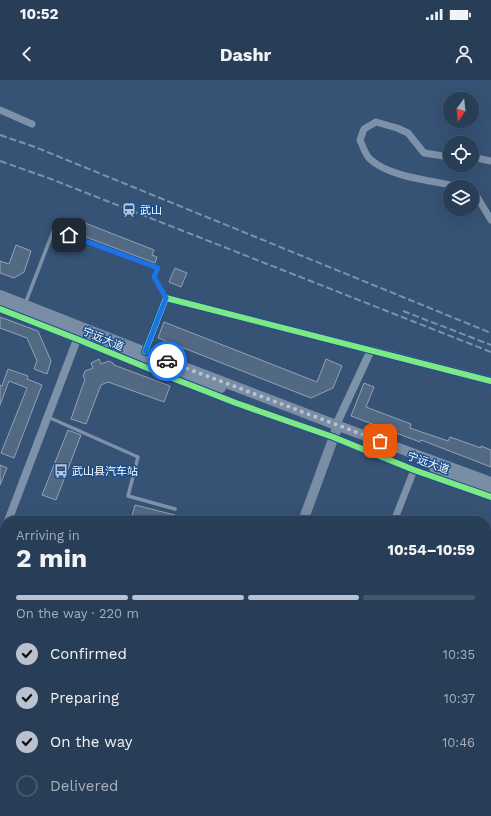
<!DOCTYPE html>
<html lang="en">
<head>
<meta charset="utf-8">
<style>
	:root { --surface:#283e57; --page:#30455d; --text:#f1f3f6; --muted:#a5aeba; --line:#44576d; --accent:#b9c2ce }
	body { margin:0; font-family:"Work Sans","Noto Sans SC",sans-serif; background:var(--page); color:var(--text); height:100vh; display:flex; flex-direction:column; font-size:15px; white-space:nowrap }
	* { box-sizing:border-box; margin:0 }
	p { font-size:13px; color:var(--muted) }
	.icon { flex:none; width:22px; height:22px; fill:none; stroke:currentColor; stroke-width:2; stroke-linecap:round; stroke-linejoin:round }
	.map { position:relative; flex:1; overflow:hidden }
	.panel { position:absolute; left:0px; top:436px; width:491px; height:300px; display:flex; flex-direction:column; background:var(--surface); border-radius:16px 16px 0 0; box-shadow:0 4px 16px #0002,0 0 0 1px var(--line) }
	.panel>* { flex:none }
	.needle { width:26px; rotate:195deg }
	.fabs { position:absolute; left:443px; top:12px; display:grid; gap:8px }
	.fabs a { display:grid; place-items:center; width:36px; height:36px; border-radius:50%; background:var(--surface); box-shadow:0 4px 16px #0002,0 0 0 1px var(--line); font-size:20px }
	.pin { position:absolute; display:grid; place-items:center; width:34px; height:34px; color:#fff; margin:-17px; border-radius:8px; box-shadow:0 2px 6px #0006 }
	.courier { position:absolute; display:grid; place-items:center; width:40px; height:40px; margin:-20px; border:3px solid #1a73e8; border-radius:50%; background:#fff; color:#222; box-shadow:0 1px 5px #0007 }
	.head em { font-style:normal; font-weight:700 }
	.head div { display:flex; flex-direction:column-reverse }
	.head { display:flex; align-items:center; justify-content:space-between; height:68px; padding:0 16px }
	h1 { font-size:26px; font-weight:700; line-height:30px }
	.bar { display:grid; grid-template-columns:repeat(4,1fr); gap:6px 4px; align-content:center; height:48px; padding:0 16px }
	.bar i { height:5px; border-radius:3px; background:var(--line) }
	.bar .on { background:var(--accent) }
	.bar p { grid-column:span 4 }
	ol { padding:0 16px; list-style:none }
	li { display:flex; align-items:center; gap:12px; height:44px }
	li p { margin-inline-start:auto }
	li .icon { padding:4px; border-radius:50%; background:var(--accent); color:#111; stroke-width:4 }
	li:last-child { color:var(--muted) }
	li i { width:22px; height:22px; border:2px solid var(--line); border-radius:50% }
	.status { display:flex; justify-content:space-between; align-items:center; height:28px; padding:0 20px; background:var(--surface); direction:ltr }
	.status svg { height:11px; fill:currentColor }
	header { display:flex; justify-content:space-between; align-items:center; height:52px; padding:0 16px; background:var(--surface); font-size:18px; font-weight:700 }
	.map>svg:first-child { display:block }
	.building { fill:#526984; stroke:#92a2b6 }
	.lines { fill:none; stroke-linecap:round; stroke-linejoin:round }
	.service { stroke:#7d92a8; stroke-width:3.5 }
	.minor { stroke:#7d92a8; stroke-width:7 }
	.tertiary { stroke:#7d92a8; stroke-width:8 }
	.secondary { stroke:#798da4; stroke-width:10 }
	.rail { stroke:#7e92a7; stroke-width:2; stroke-dasharray:7 3; stroke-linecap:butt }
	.cycleway-casing { stroke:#1b4f8f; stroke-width:8 }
	.cycleway { stroke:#7ce984; stroke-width:6 }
	.done { stroke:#b9c2ce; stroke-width:4; stroke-dasharray:0 7.2 }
	.route { stroke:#1a73e8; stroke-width:5 }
	.labels { text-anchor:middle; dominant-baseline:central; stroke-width:3; stroke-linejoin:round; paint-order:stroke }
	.poi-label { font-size:11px; fill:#fff; stroke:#1b4f8f; text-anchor:start }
	.street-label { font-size:11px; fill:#fff; stroke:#1b4f8f }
</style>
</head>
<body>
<div class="status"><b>10:52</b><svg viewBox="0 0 49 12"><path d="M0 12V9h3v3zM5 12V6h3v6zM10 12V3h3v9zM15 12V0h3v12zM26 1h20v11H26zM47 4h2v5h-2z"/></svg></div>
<header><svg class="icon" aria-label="back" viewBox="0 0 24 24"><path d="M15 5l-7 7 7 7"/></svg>Dashr<svg class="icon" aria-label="person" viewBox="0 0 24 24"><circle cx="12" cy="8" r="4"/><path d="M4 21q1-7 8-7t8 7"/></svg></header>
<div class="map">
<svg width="491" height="736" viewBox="0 0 491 736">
	<rect width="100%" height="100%" fill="#365274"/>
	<path class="building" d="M85,143L154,170L152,175L157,177L155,183L78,154L80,147L83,148Z
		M16,165L31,171L24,192L14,198L0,193V181L9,184Z
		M175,188L187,193L181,207L169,202Z
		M0,237L38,251L51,281L47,294L34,289L37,281L27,258L0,248Z
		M164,242L317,302L326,279L342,286L333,308L311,318L158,258Z
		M99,279L101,284L109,281L113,283L114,285L170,306L164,322L108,302L101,305L86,344L71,339L85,299L83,296L85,291L93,288L91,283Z
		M8,289L28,296L27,299L42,305L14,378L1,373L27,308L9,301L0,325V305L2,306Z
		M364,303L374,307L366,327L411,344L410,348L448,361L450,357L481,368V366L491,370V387L421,360L420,362L351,336Z
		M68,350L81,355L56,420L42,415Z
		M0,385L7,388L0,405Z
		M135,425L175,435L173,441H138L131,439Z
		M5,512V528L0,530V514Z
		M0,583L5,585V604L0,602Z
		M486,679L491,690V716L486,718Z
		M491,719V736H484Z
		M15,731H45L57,736H27Z
		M329,731H335L347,736H327Z
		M444,731H460L472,736H443Z"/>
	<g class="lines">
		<path class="service" d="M25,224L54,149L158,188L154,197L166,218
			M48,337L138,377L128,416L175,429
			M486,562L491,564"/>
		<path class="minor" d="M0,30L32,44
			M450,77L424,73L408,53L397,48L376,42L364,49L360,60C363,66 365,75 370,79C390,98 435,101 462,107
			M472,77L491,81
			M472,109L473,110L491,140
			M28,240L236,323L333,357L414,390L491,417
			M145,272L166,218L371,270
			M394,441L414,390
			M62,736L65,731"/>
		<path class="tertiary" d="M336,345L371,270L491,301
			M8,441L81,249
			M0,463L5,450"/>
		<path class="secondary" d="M0,215L145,272L336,345L491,402
			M0,224L221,308
			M434,388L491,409
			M303,441L336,351V345
			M0,481L5,482
			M486,662L491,664
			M160,736L162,731"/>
		<path class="rail" d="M0,55L35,67L491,253
			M0,81L51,99L491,272
			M403,231L491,265"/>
		<defs>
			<path id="cycleway" d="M0,229L77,259L167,296L236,323L333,357L414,390L491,417
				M145,272L166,218L491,301"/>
		</defs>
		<use href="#cycleway" class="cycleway-casing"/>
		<use href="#cycleway" class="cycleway"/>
	</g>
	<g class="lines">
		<path class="done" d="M167,281L380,361"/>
		<path class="route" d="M69,155L158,188L154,197L166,218L145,272L167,281"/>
	</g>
	<defs>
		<symbol id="station-bare" viewBox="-9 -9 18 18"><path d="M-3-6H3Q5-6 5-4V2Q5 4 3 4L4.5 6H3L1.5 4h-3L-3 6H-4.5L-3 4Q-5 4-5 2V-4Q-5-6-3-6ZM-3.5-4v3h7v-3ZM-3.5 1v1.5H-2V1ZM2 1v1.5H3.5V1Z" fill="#b9c2ce" stroke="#1b4f8f" stroke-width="2.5" paint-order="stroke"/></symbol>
		<symbol id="bus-bare" viewBox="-9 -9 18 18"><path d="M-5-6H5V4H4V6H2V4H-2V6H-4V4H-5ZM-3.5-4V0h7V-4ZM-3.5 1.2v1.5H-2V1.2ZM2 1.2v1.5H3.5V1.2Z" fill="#b9c2ce" stroke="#1b4f8f" stroke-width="2.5" paint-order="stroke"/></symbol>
	</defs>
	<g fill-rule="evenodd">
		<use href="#station-bare" x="119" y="120" width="20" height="20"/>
		<use href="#bus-bare" x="51" y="381" width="20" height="20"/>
	</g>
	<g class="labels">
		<g class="poi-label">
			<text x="140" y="130">武山</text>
			<text x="72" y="391">武山县汽车站</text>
		</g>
		<g class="street-label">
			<text transform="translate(103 259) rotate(23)">宁远大道</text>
			<text transform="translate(428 383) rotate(20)">宁远大道</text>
		</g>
	</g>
</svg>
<div class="fabs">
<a><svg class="needle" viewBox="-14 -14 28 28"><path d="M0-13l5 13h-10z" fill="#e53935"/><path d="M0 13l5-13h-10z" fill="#a5aeba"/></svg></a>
<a><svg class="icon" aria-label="locate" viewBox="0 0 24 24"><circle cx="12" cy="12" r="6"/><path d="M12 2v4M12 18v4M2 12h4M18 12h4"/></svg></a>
<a><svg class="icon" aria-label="layers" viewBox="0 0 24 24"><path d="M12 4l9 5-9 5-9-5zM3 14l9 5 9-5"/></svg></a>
</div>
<div class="pin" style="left:380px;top:361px;background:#ea580c"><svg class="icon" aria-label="bag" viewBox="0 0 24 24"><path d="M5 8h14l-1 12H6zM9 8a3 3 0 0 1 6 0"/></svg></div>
<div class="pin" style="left:69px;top:155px;background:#1f2937"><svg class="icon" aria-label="home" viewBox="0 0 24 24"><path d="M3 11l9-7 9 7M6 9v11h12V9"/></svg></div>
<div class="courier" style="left:167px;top:281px"><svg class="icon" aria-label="car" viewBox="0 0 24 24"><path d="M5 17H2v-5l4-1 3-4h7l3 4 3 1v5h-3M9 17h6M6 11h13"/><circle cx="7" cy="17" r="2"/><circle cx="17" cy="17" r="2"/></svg></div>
<section class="panel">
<div class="head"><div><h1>2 min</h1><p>Arriving in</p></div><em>10:54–10:59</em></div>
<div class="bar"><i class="on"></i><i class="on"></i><i class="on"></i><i></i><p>On the way · 220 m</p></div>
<ol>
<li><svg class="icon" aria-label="check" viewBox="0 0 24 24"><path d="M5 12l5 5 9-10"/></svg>Confirmed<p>10:35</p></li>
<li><svg class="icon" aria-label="check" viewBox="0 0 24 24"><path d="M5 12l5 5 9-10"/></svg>Preparing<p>10:37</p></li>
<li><svg class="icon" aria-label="check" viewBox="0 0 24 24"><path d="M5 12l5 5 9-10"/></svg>On the way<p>10:46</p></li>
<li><i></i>Delivered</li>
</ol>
</section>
</div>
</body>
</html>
